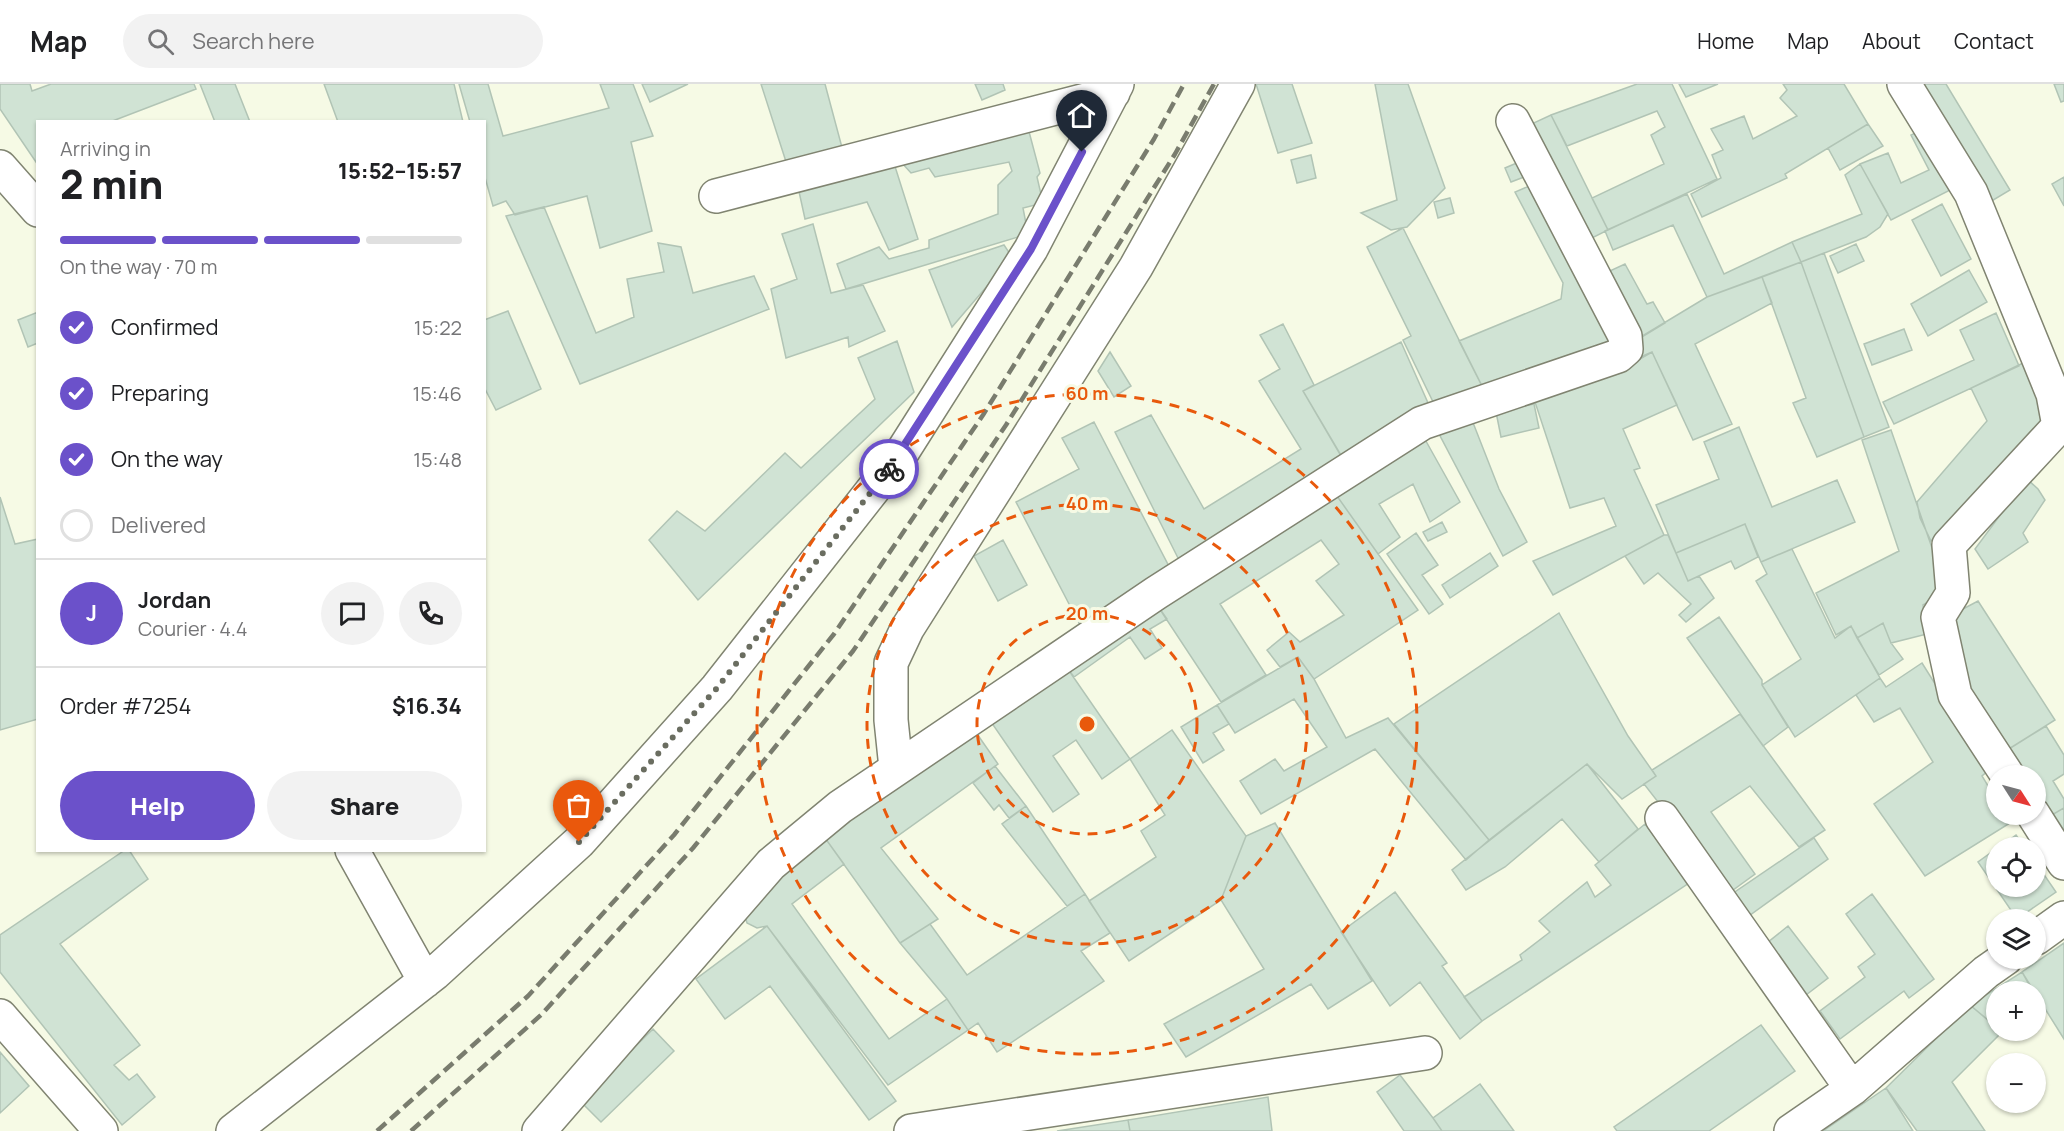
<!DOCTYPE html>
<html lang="en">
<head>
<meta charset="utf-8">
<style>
	:root { --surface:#fff; --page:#f2f2f2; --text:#202124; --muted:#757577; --line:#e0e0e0; --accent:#6b51ca }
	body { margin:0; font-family:Manrope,sans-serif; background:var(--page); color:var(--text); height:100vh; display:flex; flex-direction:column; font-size:22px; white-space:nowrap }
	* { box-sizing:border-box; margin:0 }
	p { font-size:20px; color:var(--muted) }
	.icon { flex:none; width:33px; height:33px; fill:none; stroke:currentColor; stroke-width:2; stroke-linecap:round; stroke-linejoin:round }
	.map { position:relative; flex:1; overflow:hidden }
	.side { position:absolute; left:36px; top:36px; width:450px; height:732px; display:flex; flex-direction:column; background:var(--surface); border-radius:0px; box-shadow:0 2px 4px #0004 }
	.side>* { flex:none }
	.needle { width:39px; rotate:126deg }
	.fabs { position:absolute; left:1986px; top:681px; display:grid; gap:12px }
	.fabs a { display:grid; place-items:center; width:60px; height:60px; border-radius:50%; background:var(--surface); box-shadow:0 2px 4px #0004; font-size:30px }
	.pin { position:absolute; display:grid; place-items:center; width:51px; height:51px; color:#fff; margin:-62px -26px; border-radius:50% 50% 50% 0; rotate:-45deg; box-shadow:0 0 6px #0007 }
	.pin .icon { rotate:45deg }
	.courier { position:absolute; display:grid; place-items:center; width:60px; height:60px; margin:-30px; border:4px solid #6b51ca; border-radius:50%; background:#fff; color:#222; box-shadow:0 2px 8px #0007 }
	.overview em { font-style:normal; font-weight:800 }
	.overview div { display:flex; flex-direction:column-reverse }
	.overview { display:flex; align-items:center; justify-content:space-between; height:102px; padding:0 24px }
	h1 { font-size:39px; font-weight:800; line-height:45px }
	.bar { display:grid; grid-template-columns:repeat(4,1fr); gap:9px 6px; align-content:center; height:72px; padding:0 24px }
	.bar i { height:8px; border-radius:4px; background:var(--line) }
	.bar .current { background:var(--accent) }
	.bar p { grid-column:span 4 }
	.line { display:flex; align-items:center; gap:15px; padding:0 24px; border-top:2px solid var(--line) }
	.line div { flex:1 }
	.round { display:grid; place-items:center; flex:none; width:63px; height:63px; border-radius:32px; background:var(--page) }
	ol { padding:0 24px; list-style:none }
	li { display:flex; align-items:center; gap:18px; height:66px }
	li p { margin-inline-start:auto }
	li .icon { padding:6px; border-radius:50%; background:var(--accent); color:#fff; stroke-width:4 }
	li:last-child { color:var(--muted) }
	li i { width:33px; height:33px; border:3px solid var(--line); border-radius:50% }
	.action { display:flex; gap:12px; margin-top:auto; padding:12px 24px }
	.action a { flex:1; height:69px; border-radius:36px; background:var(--accent); color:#fff; font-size:24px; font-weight:800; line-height:69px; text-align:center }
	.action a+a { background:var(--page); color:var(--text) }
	header { display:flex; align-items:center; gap:36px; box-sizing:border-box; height:84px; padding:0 30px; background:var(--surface); border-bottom:2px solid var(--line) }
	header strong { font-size:28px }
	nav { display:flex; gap:33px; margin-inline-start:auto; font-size:21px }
	.search { width:420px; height:54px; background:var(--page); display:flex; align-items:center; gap:15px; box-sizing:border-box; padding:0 21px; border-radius:33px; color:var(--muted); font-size:22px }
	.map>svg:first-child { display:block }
	.building { fill:#d0e3d4; stroke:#b1c4b5; stroke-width:1.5 }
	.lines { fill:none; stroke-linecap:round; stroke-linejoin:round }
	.minor-casing { stroke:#808471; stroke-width:36 }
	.minor { stroke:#fff; stroke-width:33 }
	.rail { stroke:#797c6e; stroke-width:4.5; stroke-dasharray:12 6; stroke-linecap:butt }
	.done { stroke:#6a6d60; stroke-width:6; stroke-dasharray:0 10.8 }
	.route { stroke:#6b51ca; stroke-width:8 }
	.ring { fill:none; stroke:#e8590c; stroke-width:3; stroke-dasharray:10 8 }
	.centre { fill:#e8590c; stroke:#f6fae5; stroke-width:3 }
	.ring-label { font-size:18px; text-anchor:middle; font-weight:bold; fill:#e8590c; stroke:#f6fae5; stroke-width:6; stroke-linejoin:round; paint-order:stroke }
</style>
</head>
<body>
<header>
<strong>Map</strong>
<div class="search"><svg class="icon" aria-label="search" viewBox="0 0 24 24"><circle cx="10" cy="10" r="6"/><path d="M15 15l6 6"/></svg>Search here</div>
<nav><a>Home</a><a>Map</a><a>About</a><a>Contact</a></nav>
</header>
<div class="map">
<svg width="2064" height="1047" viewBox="0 0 2064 1047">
	<rect width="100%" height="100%" fill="#f6fae5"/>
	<path class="building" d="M0,0H30L32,7L51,0H194L196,5L110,38H38V81L0,25Z
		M200,0H235L250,38H215Z
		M324,0H454L463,38H338Z
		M459,0H488L503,52L609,24L600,0H633L653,52L631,58L652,147L600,164L587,112L515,131L506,117L493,122L484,90V38H470Z
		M642,0H688L650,18Z
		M761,0H825L844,71L789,87Z
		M975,0H1003L1005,6L982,16Z
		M1256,0H1292L1312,59L1278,69Z
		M1375,0H1408L1445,104L1407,143L1391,146L1361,129L1397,116Z
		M1637,0H1672L1717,95L1608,146L1592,114L1664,80L1651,51L1665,43L1657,27L1567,62L1551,31Z
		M1679,0H1718L1686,13Z
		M1783,0H1844L1868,40L1785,90L1787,94L1702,133L1691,110L1721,94L1712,71L1723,66L1711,45L1744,32L1753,55L1797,32L1780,14L1787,6Z
		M1918,0H1946L2010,106L1985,121Z
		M2054,0H2064V17L2061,18Z
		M1551,31L1608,146L1580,160L1523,44Z
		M1027,40L1040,89L1037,93L1043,119L1023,124L1028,150L846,205L837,180L879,163L889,175L929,164V156L998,130V101L1012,87L1009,78L935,93L929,84L911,89L900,77Z
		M1868,40L1883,62L1840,86L1828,64Z
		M1928,43L1962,100L1891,136L1860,80L1888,69L1901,99L1929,86L1911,51Z
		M1311,71L1316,94L1297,99L1291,76Z
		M892,73L918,155L889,166L867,118L805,135L798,103Z
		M1519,78L1524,93L1511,98L1505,84Z
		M1860,80L1888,130L1880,143L1866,153L1801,178L1792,158L1862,130L1845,91Z
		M2064,93V122L2052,100Z
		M1541,97L1618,262L1483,304L1459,257L1561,215L1563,199L1515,108Z
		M1687,110L1724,190L1792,158L1801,178L1707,213L1673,141L1613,166L1605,147Z
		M1450,114L1454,129L1438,134L1434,118Z
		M1942,120L1971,175L1941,192L1912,136Z
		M544,123L596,249L634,233L627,195L664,188L658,159L681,163L693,209L754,192L769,225L580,300L506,132Z
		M813,140L831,209L863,201L885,247L849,263L848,253L786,274L771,205L797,195L782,150Z
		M1403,144L1483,304L1437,326L1403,256L1411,252L1367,163Z
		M1856,160L1864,177L1838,189L1830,172Z
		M1004,161L1012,173L952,243L929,186Z
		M1824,169L1889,343L1864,353L1801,178Z
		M1801,178L1864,353L1817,373L1793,319L1806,314L1762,193Z
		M1625,180L1647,220L1653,218L1665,239L1637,256L1601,191Z
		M1969,186L1987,218L1928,252L1911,220Z
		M1762,193L1772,219L1695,260L1732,340L1693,356L1652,268L1640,275L1629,260L1707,213Z
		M508,227L541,305L496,326L484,303V236Z
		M38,228V259L28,263L18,236Z
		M1996,229L2019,282L1894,340L1883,318L1974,276L1960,246Z
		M1283,240L1314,301L1303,307L1345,378L1182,482L1115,348L1151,331L1204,425L1301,365L1259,297L1280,285L1260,251Z
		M1904,245L1912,266L1872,281L1864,260Z
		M897,257L914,308L698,516L649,456L677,427L705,447L785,369L801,384L875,315L858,274Z
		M1401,258L1432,328L1341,372L1303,307Z
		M1110,268L1131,302L1114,313L1098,287Z
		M1652,268L1677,321L1623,345L1640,384L1634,386L1664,451L1553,511L1533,477L1616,442L1604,414L1570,424L1535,318Z
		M2025,278L2051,330L1931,457L1920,434L1917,418L1987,337L1971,304Z
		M1534,320L1539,344L1501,353L1496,328Z
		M1470,331L1499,405L1527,458L1503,472L1437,346Z
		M1094,338L1174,492L1080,541L1016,418L1079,385L1062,354Z
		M1739,343L1772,423L1837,396L1855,438L1761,478L1745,440L1676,469L1656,421L1719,395L1704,358Z
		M1891,346L1947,507L1923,521L1927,550L1891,559L1883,539L1857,554L1851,542L1836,551L1816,509L1899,467L1862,356Z
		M1422,350L1460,418L1430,438L1413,400L1379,420L1400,453L1378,470L1332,405Z
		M2027,395L2038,405L2045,416L2023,449L2028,458L1988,485L1975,465Z
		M1332,405L1418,526L1314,595L1298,573L1280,583L1267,566L1289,548L1300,558L1344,531L1316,497L1339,480L1321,456L1220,520L1266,591L1221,618L1155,518Z
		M0,413L15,460L38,455V635L0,646Z
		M1442,438L1447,448L1428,457L1423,448Z
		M1745,440L1758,473L1735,485L1731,477L1688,497L1676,469Z
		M1416,449L1438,481L1422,491L1443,520L1429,530L1387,470Z
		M1664,451H1668L1688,497L1699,492L1714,514L1686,538L1679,531L1691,520L1658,489L1644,500L1625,472Z
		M1003,456L1027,501L998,517L974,472Z
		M1792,465L1835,554L1851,542L1880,594L1795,653L1762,601L1801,575L1756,497L1767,490L1761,478Z
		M1490,469L1498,482L1450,514L1442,501Z
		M1978,517L2055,636L2004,668L1955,588L1946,534Z
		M1155,518L1167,535L1150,545L1162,564L1145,575L1130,553L1074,593L1063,578Z
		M1559,529L1628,652L1656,692L1622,715L1587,680L1489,756L1394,640Z
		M1719,533L1762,596V601L1788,643L1763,662L1687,554Z
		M1883,539L1891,559L1903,575L1879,591L1857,554Z
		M1298,573L1314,595L1346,654L1388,634L1489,756L1466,776L1375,665L1261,730L1240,697L1275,675L1284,687L1327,663L1294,615L1235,649L1217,621Z
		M1063,578L1130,675L1102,695L1076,656L1053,672L1079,710L1053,728L989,635Z
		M1922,579L1989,686L1982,692L1996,715V730H2005L2010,739L1925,792L1874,720L1933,678L1900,624L1874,638L1856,611L1880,594L1886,603Z
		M1217,621L1229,640L1213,649L1224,666L1203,679L1181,643Z
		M1740,630L1825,746L1799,763L1750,702L1711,728L1755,790L1729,809L1644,700L1656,692L1652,686Z
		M2046,642L2064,671V690L2053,697L2064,715V724L2045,735L2036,720V692H2018L2004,668Z
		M1172,646L1246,752L1221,816L1129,877L1089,817L1156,773L1141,747L1165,731L1130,675Z
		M975,647L998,680L881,764L938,835L900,859L825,754Z
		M1587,680L1638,745L1599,778L1562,735L1505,783L1466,806L1452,786Z
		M995,682L1026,722L1009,734L999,721L994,726L973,699Z
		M1026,722L1085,810L1067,822L1002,740Z
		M2064,724V767L2045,735Z
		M1275,739L1372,897L1328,925L1311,900L1186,973L1164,940L1264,885L1221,816L1246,752Z
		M1645,740L1689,799L1482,937L1464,913L1522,876L1520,871L1550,848L1539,837L1587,798L1595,813L1611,801L1595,781Z
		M2016,751L2025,764H1998Z
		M825,754L844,780L792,820L889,955L947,915L968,946L888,1001L767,842L757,844L747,839L744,828L748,817Z
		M1814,754L1828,775L1746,834L1729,812Z
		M1996,765V802H2036V779L2056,808L2017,835L1978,778Z
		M125,766H129L148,795L60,860L140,961L114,981L129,996L137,990L155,1013L122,1041L0,888V851Z
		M1395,808L1447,879L1442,882L1482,937L1460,955L1420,898L1390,922L1341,848Z
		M1085,810L1110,849L1081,867L1104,897L997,968L978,939L968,946L947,915L900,859L930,840L967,891Z
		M1872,810L1934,895L1909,914L1904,907L1840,955L1820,927L1865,893L1858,883L1875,870L1846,830Z
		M767,842L896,1017L869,1036L770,902L725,935L696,895Z
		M1788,842L1828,894L1806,911L1767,859Z
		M2064,859V955L2022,888Z
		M2022,888L2033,908H1996V939L1994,941L1970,921Z
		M1970,921L1996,943V946L2002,948L1952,998L1985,1047H1917L1886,1004Z
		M1761,941L1795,987L1709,1047H1617L1614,1043Z
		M653,945L674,967L601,1038L580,1017Z
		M0,968L29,1002L0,1029Z
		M1400,991L1433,1034L1442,1047H1404L1377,1008Z
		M1480,1000L1514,1047H1442L1433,1034Z
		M1886,1004L1913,1047H1823Z
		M1268,1013L1272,1047H1130L1128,1036Z
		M1128,1036L1130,1047H1057Z"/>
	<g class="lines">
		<defs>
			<path id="minor" d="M1904,0L1971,109L2053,310L2059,342L1949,461L1953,509L1938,533L1955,611L2008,692
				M0,83L38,126
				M716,112L1113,9
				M896,684L891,636V579L907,545L1136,183L1238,0
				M2033,730L2064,779
				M1662,734L1852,1005
				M352,766L425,897
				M2036,854L2064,834
				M0,932L101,1047
				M233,1047L435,889L579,758L717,604L901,370L1031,165L1117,0
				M539,1047L771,780L840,723L1156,509L1422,339L1618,272L1626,265L1625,252L1513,37
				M911,1047L1425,969
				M1791,1047L1852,1005L1986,888L2006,874"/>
		</defs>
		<use href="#minor" class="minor-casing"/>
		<use href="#minor" class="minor"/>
		<path class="rail" d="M377,1047L528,912L674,751L834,550L983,331L1154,55L1184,0
			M411,1047L541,931L693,764L853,567L1006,341L1175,70L1214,0"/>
	</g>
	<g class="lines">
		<path class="done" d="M579,758L717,604L889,385"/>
		<path class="route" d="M889,385L1031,165L1082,68"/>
	</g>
	<g class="ring">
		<circle cx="1087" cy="640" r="110"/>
		<circle cx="1087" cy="640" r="220"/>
		<circle cx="1087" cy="640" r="330"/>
	</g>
	<circle cx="1087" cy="640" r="9" class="centre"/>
	<g class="ring-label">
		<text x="1087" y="316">60 m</text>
		<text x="1087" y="426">40 m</text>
		<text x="1087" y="536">20 m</text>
	</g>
</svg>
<div class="fabs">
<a><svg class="needle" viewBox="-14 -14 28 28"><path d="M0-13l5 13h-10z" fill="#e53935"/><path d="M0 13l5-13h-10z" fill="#757577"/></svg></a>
<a><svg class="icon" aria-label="locate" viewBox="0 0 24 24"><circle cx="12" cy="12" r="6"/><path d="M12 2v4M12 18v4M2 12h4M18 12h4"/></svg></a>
<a><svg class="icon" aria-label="layers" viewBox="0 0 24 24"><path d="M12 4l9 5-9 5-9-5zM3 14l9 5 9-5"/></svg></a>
<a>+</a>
<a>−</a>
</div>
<div class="pin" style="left:579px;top:758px;background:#ea580c"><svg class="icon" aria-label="bag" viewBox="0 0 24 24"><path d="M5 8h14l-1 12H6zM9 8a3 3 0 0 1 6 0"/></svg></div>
<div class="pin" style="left:1082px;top:68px;background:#1f2937"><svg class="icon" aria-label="home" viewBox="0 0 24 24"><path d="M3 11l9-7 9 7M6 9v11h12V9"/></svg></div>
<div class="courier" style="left:889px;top:385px"><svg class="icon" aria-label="bike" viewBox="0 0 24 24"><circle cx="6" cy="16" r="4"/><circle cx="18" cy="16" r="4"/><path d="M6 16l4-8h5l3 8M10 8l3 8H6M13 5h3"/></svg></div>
<section class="side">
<div class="overview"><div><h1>2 min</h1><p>Arriving in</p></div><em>15:52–15:57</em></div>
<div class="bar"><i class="current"></i><i class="current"></i><i class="current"></i><i></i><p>On the way · 70 m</p></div>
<ol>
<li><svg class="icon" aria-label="check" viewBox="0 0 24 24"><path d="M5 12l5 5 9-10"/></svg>Confirmed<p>15:22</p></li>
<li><svg class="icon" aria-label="check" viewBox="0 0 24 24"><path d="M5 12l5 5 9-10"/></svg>Preparing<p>15:46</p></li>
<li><svg class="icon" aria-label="check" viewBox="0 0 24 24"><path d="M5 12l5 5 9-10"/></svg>On the way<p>15:48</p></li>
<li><i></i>Delivered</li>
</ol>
<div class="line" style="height:108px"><b class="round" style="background:var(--accent);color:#fff">J</b><div><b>Jordan</b><p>Courier · 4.4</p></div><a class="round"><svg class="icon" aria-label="chat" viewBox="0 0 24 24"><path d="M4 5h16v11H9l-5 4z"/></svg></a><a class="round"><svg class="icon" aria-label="phone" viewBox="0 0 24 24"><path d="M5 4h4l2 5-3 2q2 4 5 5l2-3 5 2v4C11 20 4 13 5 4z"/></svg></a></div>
<div class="line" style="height:78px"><div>Order #7254</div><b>$16.34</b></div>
<div class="action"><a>Help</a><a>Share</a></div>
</section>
</div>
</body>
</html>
